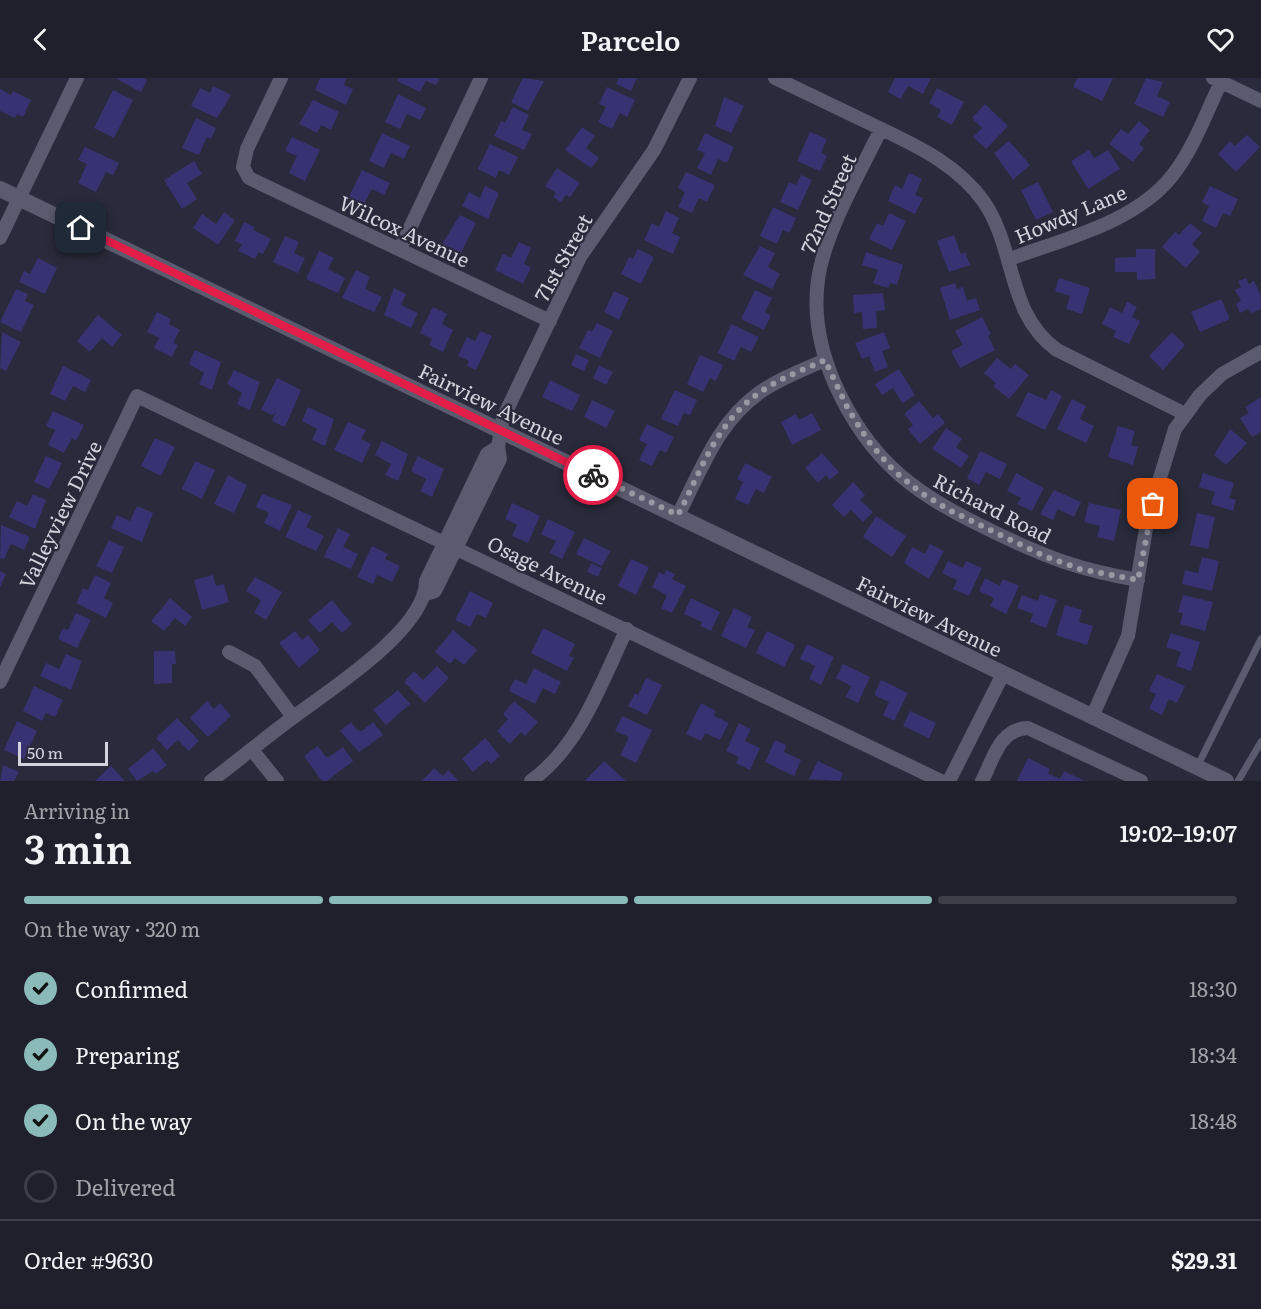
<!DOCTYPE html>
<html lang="en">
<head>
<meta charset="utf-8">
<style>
	:root { --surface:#1f202c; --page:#2c2d38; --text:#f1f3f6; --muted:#a1a3a9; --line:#3c3e48; --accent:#8bbbb9 }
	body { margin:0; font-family:Literata,serif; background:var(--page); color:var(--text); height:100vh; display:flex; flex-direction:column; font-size:22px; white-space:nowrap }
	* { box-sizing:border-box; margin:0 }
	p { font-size:20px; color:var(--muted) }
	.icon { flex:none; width:33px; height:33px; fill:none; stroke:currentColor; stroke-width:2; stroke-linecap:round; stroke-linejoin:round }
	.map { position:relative; height:703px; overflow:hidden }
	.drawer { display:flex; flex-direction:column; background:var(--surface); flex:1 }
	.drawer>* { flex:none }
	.scale { position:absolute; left:18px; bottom:15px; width:90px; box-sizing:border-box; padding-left:6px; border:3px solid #d3d3de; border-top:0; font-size:16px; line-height:21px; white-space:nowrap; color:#d3d3de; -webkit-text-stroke:4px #292a3b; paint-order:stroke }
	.pin { position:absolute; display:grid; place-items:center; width:51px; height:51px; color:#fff; margin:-26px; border-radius:12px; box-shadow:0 3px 9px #0006 }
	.courier { position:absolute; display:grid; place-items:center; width:60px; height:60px; margin:-30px; border:4px solid #e11d48; border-radius:50%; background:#fff; color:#222; box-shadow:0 2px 8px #0007 }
	.head em { font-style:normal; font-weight:600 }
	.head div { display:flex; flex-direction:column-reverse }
	.head { display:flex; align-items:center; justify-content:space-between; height:102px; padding:0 24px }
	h1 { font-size:39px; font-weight:600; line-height:45px }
	.bar { display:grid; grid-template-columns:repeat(4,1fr); gap:9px 6px; align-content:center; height:72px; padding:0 24px }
	.bar i { height:8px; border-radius:4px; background:var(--line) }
	.bar .active { background:var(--accent) }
	.bar p { grid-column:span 4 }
	.line { display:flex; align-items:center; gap:15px; padding:0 24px; border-top:2px solid var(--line) }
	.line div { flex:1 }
	ol { padding:0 24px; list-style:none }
	li { display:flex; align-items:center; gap:18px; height:66px }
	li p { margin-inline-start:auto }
	li .icon { padding:6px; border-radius:50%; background:var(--accent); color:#111; stroke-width:4 }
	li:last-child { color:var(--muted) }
	li i { width:33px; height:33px; border:3px solid var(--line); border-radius:50% }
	header { display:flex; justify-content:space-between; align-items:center; height:78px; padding:0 24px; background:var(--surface); font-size:27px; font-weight:600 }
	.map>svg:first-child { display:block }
	.building { fill:#373373 }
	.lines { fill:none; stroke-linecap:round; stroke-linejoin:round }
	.service { stroke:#5a5b6e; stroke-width:7 }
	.minor { stroke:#5a5b6e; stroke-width:14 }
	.tertiary { stroke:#5a5b6e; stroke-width:16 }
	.done { stroke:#9898a5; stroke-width:6; stroke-dasharray:0 10.8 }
	.route { stroke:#e11d48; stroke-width:8 }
	.labels { text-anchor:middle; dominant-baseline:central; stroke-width:4.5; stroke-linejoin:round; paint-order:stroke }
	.street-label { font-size:20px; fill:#d3d3de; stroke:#292a3b }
</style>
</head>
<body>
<header><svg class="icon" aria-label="back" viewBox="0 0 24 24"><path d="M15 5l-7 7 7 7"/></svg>Parcelo<svg class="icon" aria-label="heart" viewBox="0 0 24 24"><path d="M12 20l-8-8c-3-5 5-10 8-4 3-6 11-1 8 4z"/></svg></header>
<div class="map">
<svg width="1261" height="703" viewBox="0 0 1261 703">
	<rect width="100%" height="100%" fill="#292a3b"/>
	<path class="building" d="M115,0H143L147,2L141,14Z
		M320,0H347L344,7L353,11L346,27L315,12Z
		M398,0H440L436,7L426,3L420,14L397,3Z
		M523,0L544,3L528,33L511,24Z
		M619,0H637L631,13L616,6Z
		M895,0H931L923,16L908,8L901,21L888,14Z
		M1077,0H1113L1102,23L1073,9Z
		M1146,0L1163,4L1157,18L1170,24L1163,39L1134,26Z
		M213,8L231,17L217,40L191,28L200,10L210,15Z
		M607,9L635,22L627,39L620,35L612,51L598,44L606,29L599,26Z
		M937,10L964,24L952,47L937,39L941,32L929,25Z
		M0,11L11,17L13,13L31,22L23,39L17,36L15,40L0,33Z
		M113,12L133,22L114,60L94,50Z
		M398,16L426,30L420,42L407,36L400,51L385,44Z
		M724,19L744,28L731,55L715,48Z
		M313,22L339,34L331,52L321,47L317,55L299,46Z
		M985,26L1008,48L986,71L973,59L982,50L972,40Z
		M513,29L529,37L522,52L532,56L524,72L494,58L501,43L505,45Z
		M196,40L216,50L211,61L207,59L199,77L182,70Z
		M1139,43L1150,52L1139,66L1144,70L1133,84L1109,66L1121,51L1128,56Z
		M582,49L595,58L586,70L599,80L591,90L565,72Z
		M810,54L827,61L821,75L827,78L820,93L797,83Z
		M382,55L410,68L404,81L391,75L384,90L369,83Z
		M705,55L734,69L727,85L718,81L711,97L697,90L705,75L697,72Z
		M1247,57L1260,69L1236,94L1218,76L1230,63L1235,68Z
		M292,59L320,72L305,103L289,95L297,78L285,73Z
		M1009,63L1030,87L1013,102L994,75Z
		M490,66L518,79L509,97L499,92L496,100L478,91Z
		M85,69L119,85L113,97L106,94L96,114L78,105L87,86L78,82Z
		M1089,72L1094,80L1108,72L1120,91L1088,111L1071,83Z
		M194,83L202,96L187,105L197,121L182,131L164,102Z
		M557,90L580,105L570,119L566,117L561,124L553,119L556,115L545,108Z
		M362,92L390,105L384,117L372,111L364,126L349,119Z
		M686,94L715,107L707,124L699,120L692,135L678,129L685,114L678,110Z
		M909,95L922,101L915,117L923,120L915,136L888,123L895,107L902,111Z
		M801,97L812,102L798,132L780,124L789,104L796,107Z
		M1038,104L1053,134L1036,142L1021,112Z
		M485,108L499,115L488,141L462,128L469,114L480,120Z
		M1210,108L1238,121L1230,138L1223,135L1216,150L1202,143L1209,128L1202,124Z
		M773,129L796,140L789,155L783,152L777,166L760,158Z
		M666,133L679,140L672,155L680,159L673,176L644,162L652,145L659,149Z
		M224,134L235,142L218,167L193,150L202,136L216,146Z
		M889,135L906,143L892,172L869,161L877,145L883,148Z
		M460,137L476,145L461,175L442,166Z
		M244,144L255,149L253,152L271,161L263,176L259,174L255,181L238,173L242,166L235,163Z
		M1190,145L1202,155L1192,166L1200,174L1186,190L1162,169L1175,154L1179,157Z
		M954,157L961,176L965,174L970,187L949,194L937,163Z
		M285,158L299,164L294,175L305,180L298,195L273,184Z
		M519,164L531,170L524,186L531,189L523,206L495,192L503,176L511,180Z
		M760,168L775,175L768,189L780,196L772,211L743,197Z
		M638,171L654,179L641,206L621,196L629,179L633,181Z
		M1136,171H1155V201L1137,202V194H1115V180L1136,179Z
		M319,173L334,180L328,191L345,200L338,215L306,201Z
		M866,174L903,187L897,207L890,205L888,210L873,205L878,192L862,187Z
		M38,180L57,190L45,216L19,204L24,193L30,196Z
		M356,192L370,199L365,211L382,219L374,234L342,220Z
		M1059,200L1090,210L1082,236L1066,231L1070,218L1055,213Z
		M1246,200L1249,206L1254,203L1261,218V231L1251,235L1248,231L1240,235L1236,226L1241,223L1235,212L1241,209L1238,203Z
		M955,205L957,211L963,209L967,223L976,220L980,232L950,242L940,210Z
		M394,210L406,216L401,227L418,235L411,250L384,237Z
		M16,211L28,216L25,223L34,227L21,254L0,244Z
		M755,212L772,220L765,234L771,237L764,252L741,241Z
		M614,213L629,220L619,242L604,234Z
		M883,215L885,232L876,233L877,250L863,251L862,234L854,235L853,217Z
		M1221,221L1230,241L1200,254L1191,234Z
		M1127,224L1137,229L1132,239L1140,243L1129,266L1113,259L1116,253L1102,246L1110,229L1122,235Z
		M433,229L447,236L442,246L453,252L443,274L429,267L432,261L420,255Z
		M157,234L171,241L169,246L180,252L173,265L178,267L172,279L154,270L159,260L147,254Z
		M98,237L122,257L112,269L102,260L90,274L77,263Z
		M982,239L991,256L988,258L995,272L960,290L951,273L963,267L955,253Z
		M597,245L613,253L600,280L579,270L588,252L592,254Z
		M731,246L759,259L751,274L741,269L734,283L718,275Z
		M480,253L492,258L476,292L467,288L469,283L458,278L467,259L475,263Z
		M2,254L21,264L6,293L0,290Z
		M884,254L890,270L882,273L888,289L875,294L869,278L862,281L855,265Z
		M1172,254L1185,267L1163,292L1149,278Z
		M195,272L221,284L212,312L199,306L204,295L189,286Z
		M576,276L589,282L584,293L571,287Z
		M700,277L723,287L716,303L710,300L703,314L687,306Z
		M997,280L1011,291L1015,286L1029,297L1009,321L993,308L996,305L984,295Z
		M599,287L613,294L606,307L593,300Z
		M63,288L91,302L85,314L73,308L65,323L50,316Z
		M899,291L915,317L902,325L893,310L882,317L875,306Z
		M234,292L260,304L250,332L237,326L242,315L227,306Z
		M277,300L301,312L285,349L272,343L276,334L272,337L261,332Z
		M550,302L580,317L572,333L542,319Z
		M675,312L697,322L690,337L684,335L678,348L661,341Z
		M1051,312L1062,318L1045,352L1016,338L1028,314L1046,322Z
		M1261,319V354L1252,359L1240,340L1249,335L1245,329Z
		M1072,321L1086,328L1080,341L1094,348L1086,365L1057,351Z
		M592,322L615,333L606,350L584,339Z
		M919,323L933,340L938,336L945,345L920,366L908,351L913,347L904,336Z
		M308,329L334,341L325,368L312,362L317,351L302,343Z
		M53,333L84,347L76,363L72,360L64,375L48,367L55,352L46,348Z
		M812,335L821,352L792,367L781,344L796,336L799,342Z
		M348,344L366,352L361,361L371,366L362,385L334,372Z
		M647,346L674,359L666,375L660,372L652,388L639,382L647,366L639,362Z
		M1118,348L1135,353L1131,367L1138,369L1133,387L1108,379Z
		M946,350L962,361L956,369L969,378L961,390L932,371Z
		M1230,351L1247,365L1226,387L1214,377Z
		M155,360L175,369L161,398L141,388Z
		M382,363L408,376L398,403L385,397L391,386L375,377Z
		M980,373L1007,386L1000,401L986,394L979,407L967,400Z
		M822,375L839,394L830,402L826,397L818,405L805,390Z
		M46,378L62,385L49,411L34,404Z
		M418,378L444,391L432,419L420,413L426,401L411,393Z
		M195,383L215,392L202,421L182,411Z
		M745,385L772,399L764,415L756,411L748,427L735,421L743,404L737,401Z
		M1016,395L1044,410L1032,433L1017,426L1021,420L1007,413Z
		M1203,395L1234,405L1229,420L1236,422L1233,433L1211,426L1215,414L1199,409Z
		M228,397L247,407L234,435L214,426Z
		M853,404L865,417L860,422L873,434L863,444L851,432L844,439L832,427Z
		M1054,412L1081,424L1074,439L1058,431L1053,442L1040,436Z
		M33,416L46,422L35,451L9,439L17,423L27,428Z
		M262,416L292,427L280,453L264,445L269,435L256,429Z
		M512,425L540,438L528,465L512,458L517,447L505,441Z
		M1089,425L1121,432L1114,463L1097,459L1100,448L1084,444Z
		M137,428L153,435L142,464L111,450L117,437L130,443Z
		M298,432L312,438L306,449L324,458L316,473L285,459Z
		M1197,435L1215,439L1208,471L1190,467Z
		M876,438L906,458L892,479L863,459Z
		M548,441L575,454L562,481L550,475L556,463L541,456Z
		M1,447L30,459L24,472L11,466L4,481L0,480Z
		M338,450L350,456L343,469L358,476L351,491L324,479Z
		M584,460L610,473L602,488L576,476Z
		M109,462L124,469L112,495L96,488Z
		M930,466L944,473L929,501L904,485L912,469L925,476Z
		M372,468L388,476L385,481L400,488L392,504L377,497L373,506L357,499Z
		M1202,479L1219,483L1212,513L1182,506L1185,492L1198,495Z
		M631,481L649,489L636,517L618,508Z
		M948,483L963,490L966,483L982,490L969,518L953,511L957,502L942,495Z
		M591,485L602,490L598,499L587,494Z
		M666,492L675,496L672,501L686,508L672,535L661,530L667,517L652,509L659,494L664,497Z
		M0,493L6,496L0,509Z
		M95,497L111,505L104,520L113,525L106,540L76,525L83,510L88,512Z
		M213,497L216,508L224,506L229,524L202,532L194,502Z
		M255,499L282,514L266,542L254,535L261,522L246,513Z
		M985,500L1000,508L1003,501L1019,508L1006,536L990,528L994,520L979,513Z
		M470,513L493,525L486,540L477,536L470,549L455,542Z
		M1040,516L1057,522L1046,550L1030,544L1033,536L1017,530L1022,517L1038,523Z
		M1183,517L1213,524L1205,553L1180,546L1183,535L1178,534Z
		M170,520L192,539L185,548L175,540L164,553L151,543Z
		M691,520L720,534L711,553L700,548L702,544L684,536Z
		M332,522L352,546L342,555L332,544L320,555L308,542Z
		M1065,527L1082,532L1079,544L1093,548L1087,567L1056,557Z
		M734,530L752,539L747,549L755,552L746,570L721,558Z
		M76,535L91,542L77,570L58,561L63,550L68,552Z
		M543,550L575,566L569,578L574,580L567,593L531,575Z
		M453,552L477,572L464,587L455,580L450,586L435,574Z
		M295,553L302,562L308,557L320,572L299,590L279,565Z
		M767,553L795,567L784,589L756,575Z
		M1171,555L1200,564L1191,593L1176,588L1181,574L1166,569Z
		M807,566L834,579L821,607L809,601L815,588L800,581Z
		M154,573H175L176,586H172V605L154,606Z
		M66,576L82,583L71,612L40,598L46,585L59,591Z
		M843,586L870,599L858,625L846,619L851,608L836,600Z
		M437,588L449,600L425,625L404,604L414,593L423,602Z
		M534,590L561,604L555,616L543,610L535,626L509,613L515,601L526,606Z
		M1157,596L1185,608L1177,625L1169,621L1162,637L1149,631L1156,616L1149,613Z
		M646,600L662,607L647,637L628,628L635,615L638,617Z
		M881,602L908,615L894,643L883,637L889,624L874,617Z
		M34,608L63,622L55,639L46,635L42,643L23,633Z
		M398,612L410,626L386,647L373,632Z
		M207,623L214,631L220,625L231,638L208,659L190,640Z
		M514,623L538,644L525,658L521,654L510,666L497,653L508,641L503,636Z
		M701,625L716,633L714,638L729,645L720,662L705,655L701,663L686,656Z
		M910,633L936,645L929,660L903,648Z
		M622,638L652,652L636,685L620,677L629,659L615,653Z
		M177,640L199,663L189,673L178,662L167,672L156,660Z
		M17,643L37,653L24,681L4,672Z
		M351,644L357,652L362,653L373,644L383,657L359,674L340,653Z
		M739,645L751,651L745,663L760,670L750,692L736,685L739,679L726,673Z
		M485,660L500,678L491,686L487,682L473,694L462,681Z
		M775,662L786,667L784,674L801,682L794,698L765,684Z
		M318,668L325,678L329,679L343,669L353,683L327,703H322L304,678Z
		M153,670L167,687L156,696L153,693L137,703L128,691Z
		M1028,680L1050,691L1048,695L1060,701L1064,693L1085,703H1017Z
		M604,683L626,703H585Z
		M818,683L843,695L840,703L809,701Z
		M3,687L19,694L14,703H0Z
		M111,688L125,703H95Z
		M434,690L443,698L448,692L459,703H422Z"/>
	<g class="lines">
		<path class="service" d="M1197,689L1261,561
			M1238,703L1261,664"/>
		<path class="minor" d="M281,0L247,71L243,89L249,100L550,243
			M775,0C806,15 838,30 869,45C912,66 956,84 984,124C1017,173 1006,235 1057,272L1185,336
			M1213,0L1261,23
			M881,51C860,95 824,155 818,202C813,238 820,271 834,304C870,386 918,418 996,455C1048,480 1080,492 1138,502
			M0,160L77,0
			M400,171L481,0
			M1010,181C1063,161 1135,145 1172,98C1194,70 1206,35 1221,4
			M678,437C701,393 717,345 759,315C778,301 803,292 825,282
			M426,516L435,513L500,381L498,369L503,340L580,179L654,72L690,0
			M229,574L255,588L293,639
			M0,604L137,318L941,703
			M1092,639L1128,558L1148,439L1175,351L1200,317L1222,296L1261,274
			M252,672L277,703
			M211,703C239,682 266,659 295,638C331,611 426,551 426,503L487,376L498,369
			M531,703C581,667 601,604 627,551
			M949,703L1003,596
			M982,703C994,680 999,651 1028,650L1141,703"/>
		<path class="tertiary" d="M0,111L1226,703"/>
	</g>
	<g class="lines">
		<path class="done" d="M593,397L678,437C701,393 716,345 759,315C778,301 803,292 825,282L848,331L869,364L894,393L920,414L949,432L1044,478L1080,491L1138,502L1153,426"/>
		<path class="route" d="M81,150L593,397"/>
	</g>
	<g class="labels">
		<g class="street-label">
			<text transform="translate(827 125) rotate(-66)">72nd Street</text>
			<text transform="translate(1070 135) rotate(-23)">Howdy Lane</text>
			<text transform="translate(405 152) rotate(25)">Wilcox Avenue</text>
			<text transform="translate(562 179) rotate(-61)">71st Street</text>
			<text transform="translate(492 325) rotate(26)">Fairview Avenue</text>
			<text transform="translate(993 429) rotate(27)">Richard Road</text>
			<text transform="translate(59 436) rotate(-64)">Valleyview Drive</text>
			<text transform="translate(548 491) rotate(26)">Osage Avenue</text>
			<text transform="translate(930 537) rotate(26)">Fairview Avenue</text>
		</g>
	</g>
</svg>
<div class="scale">50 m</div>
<div class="pin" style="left:1153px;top:426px;background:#ea580c"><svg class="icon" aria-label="bag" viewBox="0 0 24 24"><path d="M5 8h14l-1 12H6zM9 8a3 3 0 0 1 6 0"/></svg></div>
<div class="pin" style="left:81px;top:150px;background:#1f2937"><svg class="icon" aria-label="home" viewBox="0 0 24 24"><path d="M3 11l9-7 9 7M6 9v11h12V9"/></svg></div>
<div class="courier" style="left:593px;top:397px"><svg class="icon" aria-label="bike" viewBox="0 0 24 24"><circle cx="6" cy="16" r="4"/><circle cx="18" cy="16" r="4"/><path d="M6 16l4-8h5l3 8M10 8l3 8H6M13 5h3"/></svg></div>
</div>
<section class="drawer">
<div class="head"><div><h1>3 min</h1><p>Arriving in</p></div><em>19:02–19:07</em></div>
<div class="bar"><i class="active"></i><i class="active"></i><i class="active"></i><i></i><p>On the way · 320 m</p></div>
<ol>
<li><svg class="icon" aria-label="check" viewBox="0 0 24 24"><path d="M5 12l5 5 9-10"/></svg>Confirmed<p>18:30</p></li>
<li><svg class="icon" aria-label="check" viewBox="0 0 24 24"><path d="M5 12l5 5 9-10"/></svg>Preparing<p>18:34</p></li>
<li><svg class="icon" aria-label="check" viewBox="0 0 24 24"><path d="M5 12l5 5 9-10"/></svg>On the way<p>18:48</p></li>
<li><i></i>Delivered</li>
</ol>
<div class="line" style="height:78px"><div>Order #9630</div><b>$29.31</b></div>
</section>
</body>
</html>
